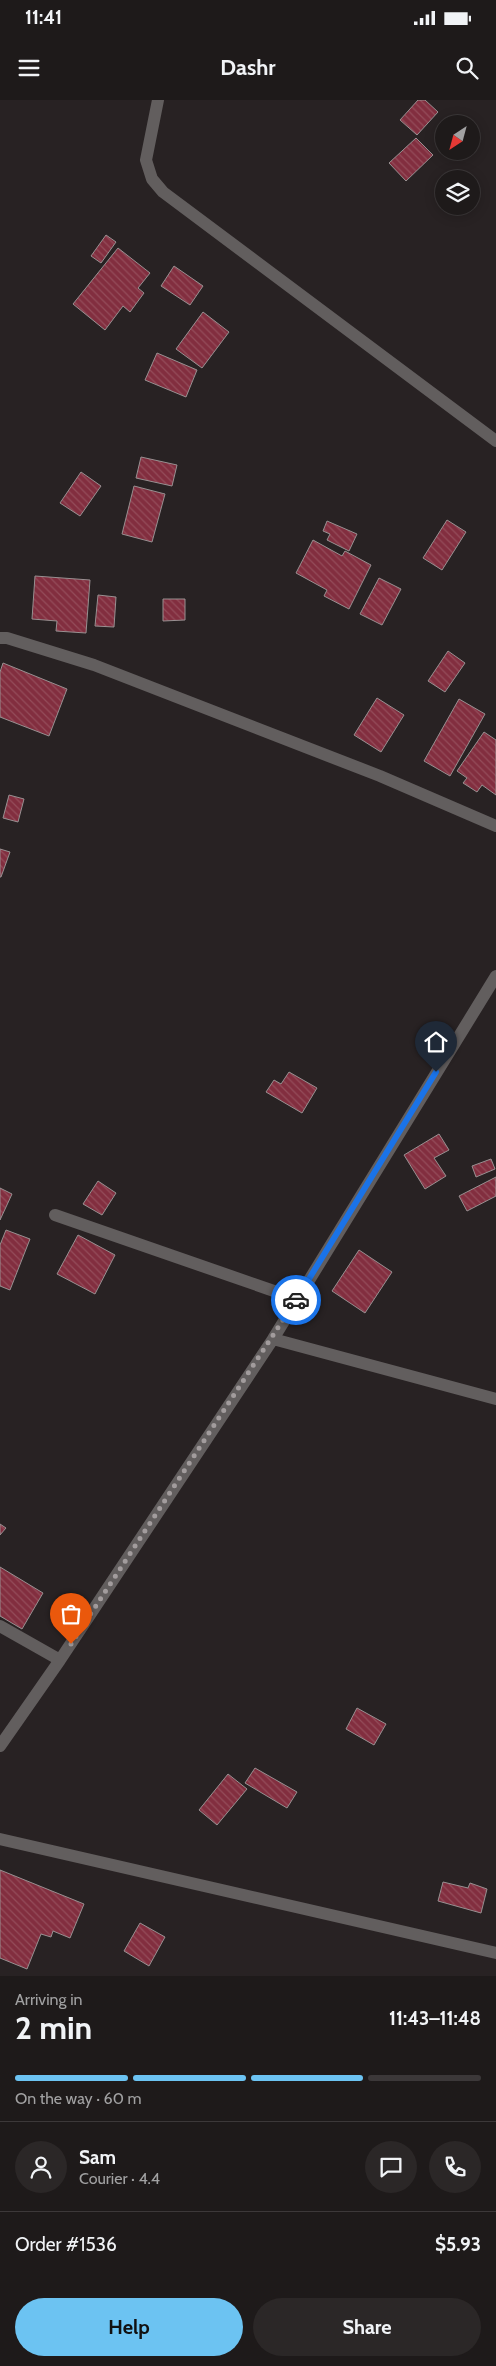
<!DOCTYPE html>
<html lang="en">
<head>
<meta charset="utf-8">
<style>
	:root { --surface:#1e1a1a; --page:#2b2727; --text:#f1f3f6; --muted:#a1a1a2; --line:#3c3839; --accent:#6cc3f2 }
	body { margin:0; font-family:Cabin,sans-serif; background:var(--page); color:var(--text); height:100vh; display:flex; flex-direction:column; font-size:19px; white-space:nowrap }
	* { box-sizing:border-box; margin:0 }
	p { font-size:16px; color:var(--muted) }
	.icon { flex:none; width:28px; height:28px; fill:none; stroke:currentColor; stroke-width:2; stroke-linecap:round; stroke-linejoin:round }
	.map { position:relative; height:1876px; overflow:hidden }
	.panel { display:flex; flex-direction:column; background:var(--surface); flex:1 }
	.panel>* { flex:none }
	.needle { width:32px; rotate:216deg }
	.buttons { position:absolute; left:435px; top:15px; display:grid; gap:10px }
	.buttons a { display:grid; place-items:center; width:45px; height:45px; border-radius:50%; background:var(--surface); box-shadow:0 2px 12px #0003,0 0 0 1px var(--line); font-size:25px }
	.pin { position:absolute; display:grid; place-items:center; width:42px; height:42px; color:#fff; margin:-51px -21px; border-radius:50% 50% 50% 0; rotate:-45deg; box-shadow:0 0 5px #0007 }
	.pin .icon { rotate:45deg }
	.courier { position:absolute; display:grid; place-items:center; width:50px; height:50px; margin:-25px; border:4px solid #1a73e8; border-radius:50%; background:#fff; color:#222; box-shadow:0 1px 6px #0007 }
	.head em { font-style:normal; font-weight:700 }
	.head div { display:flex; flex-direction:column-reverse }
	.head { display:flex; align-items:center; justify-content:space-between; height:85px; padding:0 15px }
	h1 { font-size:32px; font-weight:700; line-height:38px }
	.bar { display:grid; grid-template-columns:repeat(4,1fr); gap:8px 5px; align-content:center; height:60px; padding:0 15px }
	.bar i { height:6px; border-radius:4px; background:var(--line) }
	.bar .selected { background:var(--accent) }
	.bar p { grid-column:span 4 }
	.line { display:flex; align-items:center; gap:12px; padding:0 15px; border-top:1px solid var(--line) }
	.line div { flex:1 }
	.round { display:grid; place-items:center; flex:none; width:52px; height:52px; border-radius:26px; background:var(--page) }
	.button { display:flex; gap:10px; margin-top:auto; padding:10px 15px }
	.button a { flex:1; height:58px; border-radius:30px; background:var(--accent); color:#111; font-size:20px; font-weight:700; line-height:58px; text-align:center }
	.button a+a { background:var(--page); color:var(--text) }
	.status { display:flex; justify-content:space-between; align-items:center; height:35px; padding:0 25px; background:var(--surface); direction:ltr }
	.status svg { height:14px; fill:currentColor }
	header { display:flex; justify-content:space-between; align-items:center; height:65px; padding:0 15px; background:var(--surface); font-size:22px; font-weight:700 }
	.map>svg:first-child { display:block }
	.building { fill:url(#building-back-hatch); stroke:#989091 }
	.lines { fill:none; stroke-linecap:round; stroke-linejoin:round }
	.minor { stroke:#625e5e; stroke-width:12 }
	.done { stroke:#a29c9d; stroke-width:5; stroke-dasharray:0 9 }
	.route { stroke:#1a73e8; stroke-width:6 }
</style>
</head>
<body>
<div class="status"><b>11:41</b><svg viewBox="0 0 49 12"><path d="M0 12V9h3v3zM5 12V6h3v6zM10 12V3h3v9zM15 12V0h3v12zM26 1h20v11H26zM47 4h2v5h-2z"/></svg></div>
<header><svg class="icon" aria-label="menu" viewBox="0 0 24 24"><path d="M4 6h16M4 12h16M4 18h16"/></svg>Dashr<svg class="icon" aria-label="search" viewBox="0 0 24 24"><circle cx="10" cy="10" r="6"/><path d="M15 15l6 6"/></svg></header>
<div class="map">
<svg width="496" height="1876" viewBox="0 0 496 1876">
	<defs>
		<pattern id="building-back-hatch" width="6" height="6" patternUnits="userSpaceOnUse" patternTransform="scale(1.25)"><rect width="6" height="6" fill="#822e3f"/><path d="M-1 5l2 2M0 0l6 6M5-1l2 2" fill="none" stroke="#944c5a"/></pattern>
	</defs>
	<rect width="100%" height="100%" fill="#282223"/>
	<path class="building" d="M418,0H425L438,12L417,35L400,20Z
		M416,38L433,55L406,81L389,63Z
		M106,135L116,142L101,163L91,156Z
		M118,148L150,173L138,188L144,193L130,212L123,206L105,230L73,204Z
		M174,166L203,186L190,205L161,186Z
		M203,212L229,232L202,268L176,249Z
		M157,253L197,270L186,297L145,280Z
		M141,357L177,365L172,386L136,378Z
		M81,372L101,386L80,416L60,403Z
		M134,386L165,394L152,442L122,434Z
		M447,420L466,432L442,470L423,458Z
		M327,421L357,434L349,451L327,440L330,434L323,431Z
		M313,440L342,456L345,451L371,465L349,509L324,496L327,490L296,473Z
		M35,476L90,480L86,533L56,531L57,521L32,519Z
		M379,478L401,489L382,525L360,514Z
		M98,495L116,497L114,527L95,526Z
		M163,499H185V520L163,521Z
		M448,551L465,563L445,592L428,581Z
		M3,563L67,589L49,636L0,617V572Z
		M377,598L404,615L381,652L354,635Z
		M459,599L485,614L450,676L424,661Z
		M484,632L496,640V695L482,685L477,692L463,683L467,678L457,671Z
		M9,695L24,699L18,722L3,718Z
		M0,749L10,752L1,777H0Z
		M289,972L317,988L302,1013L266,992L274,980L281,984Z
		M439,1034L449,1050L434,1058L446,1076L425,1089L404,1055Z
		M491,1059L495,1069L476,1077L472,1066Z
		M496,1077V1096L467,1111L459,1096Z
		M98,1081L116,1093L102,1115L83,1104Z
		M0,1088L12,1094L0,1120Z
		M6,1130L30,1139L10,1190L0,1186V1145Z
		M78,1135L115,1155L95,1194L57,1174Z
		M359,1150L392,1172L365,1213L332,1191Z
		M0,1424L6,1428L0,1435Z
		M0,1467L43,1493L22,1529L0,1516Z
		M357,1608L386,1624L374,1645L346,1629Z
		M255,1668L297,1692L287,1708L245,1683Z
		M228,1674L247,1689L217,1725L199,1710Z
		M0,1770L84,1804L70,1838L53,1831L51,1837L41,1834L27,1869L0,1858Z
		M443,1782L468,1788L470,1783L487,1789L481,1813L438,1801Z
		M140,1823L165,1837L149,1866L124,1851Z"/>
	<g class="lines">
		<path class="minor" d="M158,0L146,60L152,79L163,92L496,341
			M0,538H7L94,565L380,676L496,726
			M55,1115L297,1199
			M273,1239L496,1299
			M0,1526L60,1560
			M0,1646L60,1560L273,1239L496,876
			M0,1739L496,1853"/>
	</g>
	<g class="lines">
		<path class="done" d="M71,1544L296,1200"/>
		<path class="route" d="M296,1200L436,972"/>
	</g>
</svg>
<div class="buttons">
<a><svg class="needle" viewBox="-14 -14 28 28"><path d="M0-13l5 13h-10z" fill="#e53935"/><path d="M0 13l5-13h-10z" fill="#a1a1a2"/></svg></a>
<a><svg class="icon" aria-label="layers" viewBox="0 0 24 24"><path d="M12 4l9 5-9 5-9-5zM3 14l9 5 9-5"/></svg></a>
</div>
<div class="pin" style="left:71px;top:1544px;background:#ea580c"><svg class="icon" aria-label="bag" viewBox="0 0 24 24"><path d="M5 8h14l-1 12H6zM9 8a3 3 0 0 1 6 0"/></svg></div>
<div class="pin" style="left:436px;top:972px;background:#1f2937"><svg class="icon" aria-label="home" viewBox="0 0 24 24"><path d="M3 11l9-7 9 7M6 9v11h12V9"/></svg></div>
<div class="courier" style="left:296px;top:1200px"><svg class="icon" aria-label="car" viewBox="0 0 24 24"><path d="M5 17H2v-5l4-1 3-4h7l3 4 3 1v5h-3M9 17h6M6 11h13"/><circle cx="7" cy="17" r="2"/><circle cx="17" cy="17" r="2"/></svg></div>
</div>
<section class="panel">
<div class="head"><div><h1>2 min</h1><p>Arriving in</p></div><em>11:43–11:48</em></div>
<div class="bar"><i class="selected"></i><i class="selected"></i><i class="selected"></i><i></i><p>On the way · 60 m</p></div>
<div class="line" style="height:90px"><a class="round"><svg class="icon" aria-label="person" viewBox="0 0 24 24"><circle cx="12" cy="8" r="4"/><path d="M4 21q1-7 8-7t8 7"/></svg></a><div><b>Sam</b><p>Courier · 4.4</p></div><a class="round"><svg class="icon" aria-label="chat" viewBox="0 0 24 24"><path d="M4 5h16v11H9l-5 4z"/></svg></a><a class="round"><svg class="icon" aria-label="phone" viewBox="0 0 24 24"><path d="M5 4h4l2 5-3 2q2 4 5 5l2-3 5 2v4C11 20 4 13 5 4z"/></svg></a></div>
<div class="line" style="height:65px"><div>Order #1536</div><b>$5.93</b></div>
<div class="button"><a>Help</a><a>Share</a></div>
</section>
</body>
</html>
